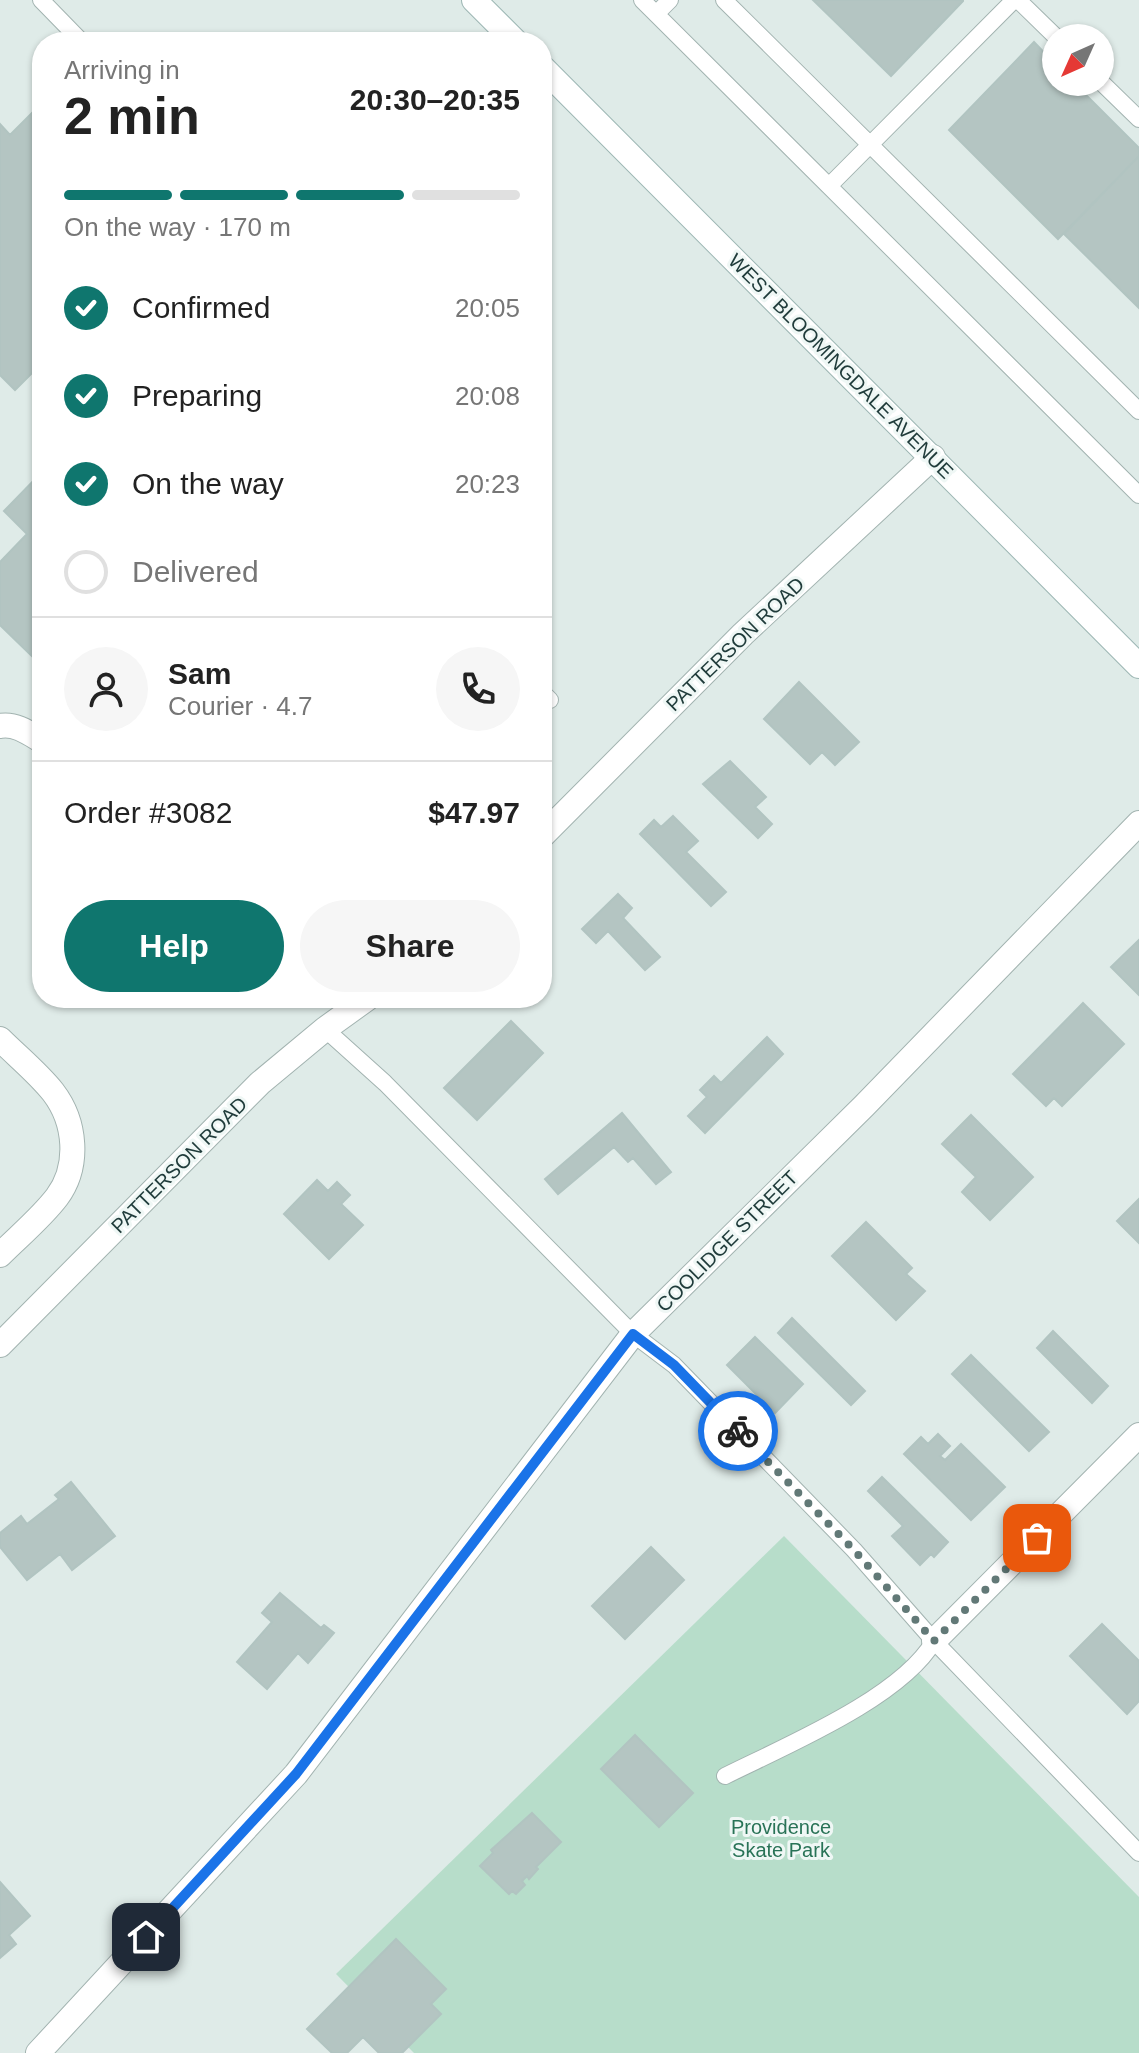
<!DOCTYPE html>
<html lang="en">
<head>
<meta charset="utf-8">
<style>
	:root { --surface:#fff; --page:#f6f6f6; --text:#222; --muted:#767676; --line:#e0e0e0; --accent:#0f766e }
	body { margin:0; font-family:Arial,sans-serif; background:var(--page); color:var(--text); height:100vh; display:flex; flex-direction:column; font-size:30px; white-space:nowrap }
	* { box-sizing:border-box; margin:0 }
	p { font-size:26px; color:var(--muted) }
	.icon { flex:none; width:44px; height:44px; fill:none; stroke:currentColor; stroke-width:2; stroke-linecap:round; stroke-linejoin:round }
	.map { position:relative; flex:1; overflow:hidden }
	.drawer { position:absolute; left:32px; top:32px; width:520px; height:976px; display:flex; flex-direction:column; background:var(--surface); border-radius:32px; box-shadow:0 2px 6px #0004 }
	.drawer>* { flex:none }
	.needle { width:52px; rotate:225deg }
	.fabs { position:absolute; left:1042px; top:24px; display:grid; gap:16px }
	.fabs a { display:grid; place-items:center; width:72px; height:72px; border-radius:50%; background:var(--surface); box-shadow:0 2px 6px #0004; font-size:40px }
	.pin { position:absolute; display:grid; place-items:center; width:68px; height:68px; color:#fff; margin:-34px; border-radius:16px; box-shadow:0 4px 12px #0006 }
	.courier { position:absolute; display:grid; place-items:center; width:80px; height:80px; margin:-40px; border:6px solid #1a73e8; border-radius:50%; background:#fff; color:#222; box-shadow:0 2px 10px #0007 }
	.headline em { font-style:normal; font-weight:700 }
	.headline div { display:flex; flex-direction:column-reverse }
	.headline { display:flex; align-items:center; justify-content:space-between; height:136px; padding:0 32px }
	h1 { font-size:52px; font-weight:700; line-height:60px }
	.bar { display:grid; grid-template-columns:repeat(4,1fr); gap:12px 8px; align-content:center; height:96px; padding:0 32px }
	.bar i { height:10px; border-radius:6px; background:var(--line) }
	.bar .current { background:var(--accent) }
	.bar p { grid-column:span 4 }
	.line { display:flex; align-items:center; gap:20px; padding:0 32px; border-top:2px solid var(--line) }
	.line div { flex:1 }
	.round { display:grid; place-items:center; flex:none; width:84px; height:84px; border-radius:42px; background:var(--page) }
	ol { padding:0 32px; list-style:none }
	li { display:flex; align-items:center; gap:24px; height:88px }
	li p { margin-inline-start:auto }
	li .icon { padding:8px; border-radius:50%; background:var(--accent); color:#fff; stroke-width:4 }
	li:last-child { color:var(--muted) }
	li i { width:44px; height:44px; border:4px solid var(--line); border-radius:50% }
	.button { display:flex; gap:16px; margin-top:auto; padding:16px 32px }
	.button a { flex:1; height:92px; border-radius:48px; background:var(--accent); color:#fff; font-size:32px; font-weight:700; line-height:92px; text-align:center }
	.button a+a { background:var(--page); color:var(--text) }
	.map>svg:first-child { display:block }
	.green { fill:#b7ddca }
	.building { fill:#b4c5c2; stroke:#b1c4c1; stroke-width:2 }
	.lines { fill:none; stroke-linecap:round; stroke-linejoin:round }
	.service-casing { stroke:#a2b3b0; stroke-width:18 }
	.minor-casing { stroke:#a2b3b0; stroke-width:26 }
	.secondary-casing { stroke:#9db7b4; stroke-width:26 }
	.service { stroke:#fff; stroke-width:16 }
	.minor { stroke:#fff; stroke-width:24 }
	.secondary { stroke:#fff; stroke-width:24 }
	.done { stroke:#627977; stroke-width:8; stroke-dasharray:0 14.4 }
	.route { stroke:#1a73e8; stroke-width:10 }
	.labels { text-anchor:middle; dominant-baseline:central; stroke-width:6; stroke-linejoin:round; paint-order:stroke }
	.street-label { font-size:20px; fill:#1f3b3a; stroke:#eff7f5 }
	.park-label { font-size:20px; fill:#297357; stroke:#eff7f5 }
</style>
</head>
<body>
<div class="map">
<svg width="1139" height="2053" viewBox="0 0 1139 2053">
	<rect width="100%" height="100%" fill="#dfebe8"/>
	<path class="green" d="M784,1536L1139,1897V2053H414L336,1974Z"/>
	<path class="building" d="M813,0H963V1L891,76Z
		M1034,42L1056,65V82H1073L1139,148V156L1058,239L949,130Z
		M42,103V373L37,368L15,390L0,375V124L10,135Z
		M1139,156V308L1064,234Z
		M42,472V666L0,625V562L27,534L4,511Z
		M799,682L859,742L835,765L822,752L810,764L764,719Z
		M730,761L766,797L755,807L772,824L758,838L703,784Z
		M673,816L698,841L686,852L726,892L711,906L640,834L654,820L661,827Z
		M618,894L632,908L623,918L660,957L645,970L608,931L596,943L582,929Z
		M1139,940V995L1111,967Z
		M1083,1003L1124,1044L1062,1106L1054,1098L1046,1106L1013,1074Z
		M511,1021L543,1053L477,1120L444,1088Z
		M767,1037L783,1054L705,1133L688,1116L707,1097L700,1090L714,1076L721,1083Z
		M622,1113L671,1172L656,1184L633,1158L628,1162L614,1147L558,1194L545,1179Z
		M971,1115L1033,1177L990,1220L962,1192L976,1177L942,1144Z
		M317,1180L328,1191L337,1182L350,1195L341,1204L363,1225L329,1259L284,1214Z
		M1139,1199V1243L1117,1221Z
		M866,1222L912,1268L906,1274L925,1291L896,1320L832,1256Z
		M792,1318L865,1391L851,1405L778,1333Z
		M1053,1331L1108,1386L1092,1403L1037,1348Z
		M755,1337L803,1384L775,1413L727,1365Z
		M971,1355L1049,1432L1029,1451L952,1374Z
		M938,1434L950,1446L940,1456L945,1460L961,1444L1005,1487L971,1520L904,1454L921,1437L928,1444Z
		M882,1477L948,1542L934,1557L931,1554L920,1565L892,1536L903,1526L868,1491Z
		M71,1482L115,1536L72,1570L60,1554L27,1580L0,1547V1533L21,1516L27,1524L59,1499L55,1495Z
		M651,1547L684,1580L625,1639L592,1606Z
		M280,1593L321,1628L324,1625L334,1633L308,1663L298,1653L267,1689L237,1662L272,1622L262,1613Z
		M1102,1624L1139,1661V1701L1127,1714L1070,1656Z
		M635,1735L693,1793L659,1827L601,1769Z
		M532,1813L561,1842L536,1867L538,1869L529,1879L527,1876L522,1881L525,1885L516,1894L512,1891L509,1894L480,1866L493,1853L491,1850Z
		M0,1882L30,1916L9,1935L16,1944L0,1958Z
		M396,1939L446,1989L431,2004L441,2014L402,2053H379L363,2037L347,2053H332L307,2029Z"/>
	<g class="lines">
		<defs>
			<path id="service" d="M41,0L82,42
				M642,0L1139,495
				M724,0L1139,411
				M1018,0L1057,38
				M656,14L670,0
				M1100,81L1139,119
				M829,186L1014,0
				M542,692L550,700
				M325,1029L385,1083L633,1334L674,1365L854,1550L934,1641L1139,1853
				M725,1776C785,1746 901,1698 934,1641"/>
			<path id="minor" d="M0,726C15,723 29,733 42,741
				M542,836L743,634L933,457
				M0,1039C17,1056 38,1073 53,1092C76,1122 80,1166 57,1197C41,1218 19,1236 0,1255
				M0,1345L260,1083L325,1029L368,998
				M934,1641L1139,1435
				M38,2053L296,1774L633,1334L864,1106L1139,823"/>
			<path id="secondary" d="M474,0L516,42
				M542,67L1139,666"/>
		</defs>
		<use href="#service" class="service-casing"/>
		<use href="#minor" class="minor-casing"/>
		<use href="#secondary" class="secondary-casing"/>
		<use href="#service" class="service"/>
		<use href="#minor" class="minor"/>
		<use href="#secondary" class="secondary"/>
	</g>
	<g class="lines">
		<path class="done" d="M738,1431L854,1550L934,1641L1037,1538"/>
		<path class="route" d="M146,1937L296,1774L633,1334L674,1365L738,1431"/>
	</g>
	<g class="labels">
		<g class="street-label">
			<text transform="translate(841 366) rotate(45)">WEST BLOOMINGDALE AVENUE</text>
			<text transform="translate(735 644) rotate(-44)">PATTERSON ROAD</text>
			<text transform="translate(179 1165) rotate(-45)">PATTERSON ROAD</text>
			<text transform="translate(727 1241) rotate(-45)">COOLIDGE STREET</text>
		</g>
		<g class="park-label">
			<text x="781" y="1827">Providence<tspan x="781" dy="23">Skate Park</tspan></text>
		</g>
	</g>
</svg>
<div class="fabs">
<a><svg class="needle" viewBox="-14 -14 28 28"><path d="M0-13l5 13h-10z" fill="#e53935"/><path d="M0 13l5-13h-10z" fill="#767676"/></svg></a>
</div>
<div class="pin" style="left:1037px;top:1538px;background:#ea580c"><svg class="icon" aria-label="bag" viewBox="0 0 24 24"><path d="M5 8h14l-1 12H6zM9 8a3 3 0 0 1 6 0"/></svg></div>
<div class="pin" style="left:146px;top:1937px;background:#1f2937"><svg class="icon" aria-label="home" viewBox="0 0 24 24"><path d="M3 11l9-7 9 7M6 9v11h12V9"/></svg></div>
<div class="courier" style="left:738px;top:1431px"><svg class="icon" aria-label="bike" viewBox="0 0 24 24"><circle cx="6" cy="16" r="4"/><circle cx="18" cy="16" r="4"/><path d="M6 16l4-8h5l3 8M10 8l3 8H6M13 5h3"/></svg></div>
<section class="drawer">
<div class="headline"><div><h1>2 min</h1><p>Arriving in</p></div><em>20:30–20:35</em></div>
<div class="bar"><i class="current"></i><i class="current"></i><i class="current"></i><i></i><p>On the way · 170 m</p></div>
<ol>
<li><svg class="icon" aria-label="check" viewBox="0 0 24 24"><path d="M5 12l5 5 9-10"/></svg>Confirmed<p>20:05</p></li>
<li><svg class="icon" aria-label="check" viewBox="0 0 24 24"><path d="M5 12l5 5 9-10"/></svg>Preparing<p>20:08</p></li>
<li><svg class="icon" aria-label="check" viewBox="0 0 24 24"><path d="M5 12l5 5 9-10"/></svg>On the way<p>20:23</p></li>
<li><i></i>Delivered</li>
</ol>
<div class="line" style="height:144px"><a class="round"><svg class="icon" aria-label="person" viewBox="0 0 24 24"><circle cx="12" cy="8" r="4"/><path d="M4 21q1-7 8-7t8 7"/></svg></a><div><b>Sam</b><p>Courier · 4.7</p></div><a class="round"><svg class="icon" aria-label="phone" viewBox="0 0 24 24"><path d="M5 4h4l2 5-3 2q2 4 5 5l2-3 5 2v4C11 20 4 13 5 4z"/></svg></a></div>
<div class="line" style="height:104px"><div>Order #3082</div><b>$47.97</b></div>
<div class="button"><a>Help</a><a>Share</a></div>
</section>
</div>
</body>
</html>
